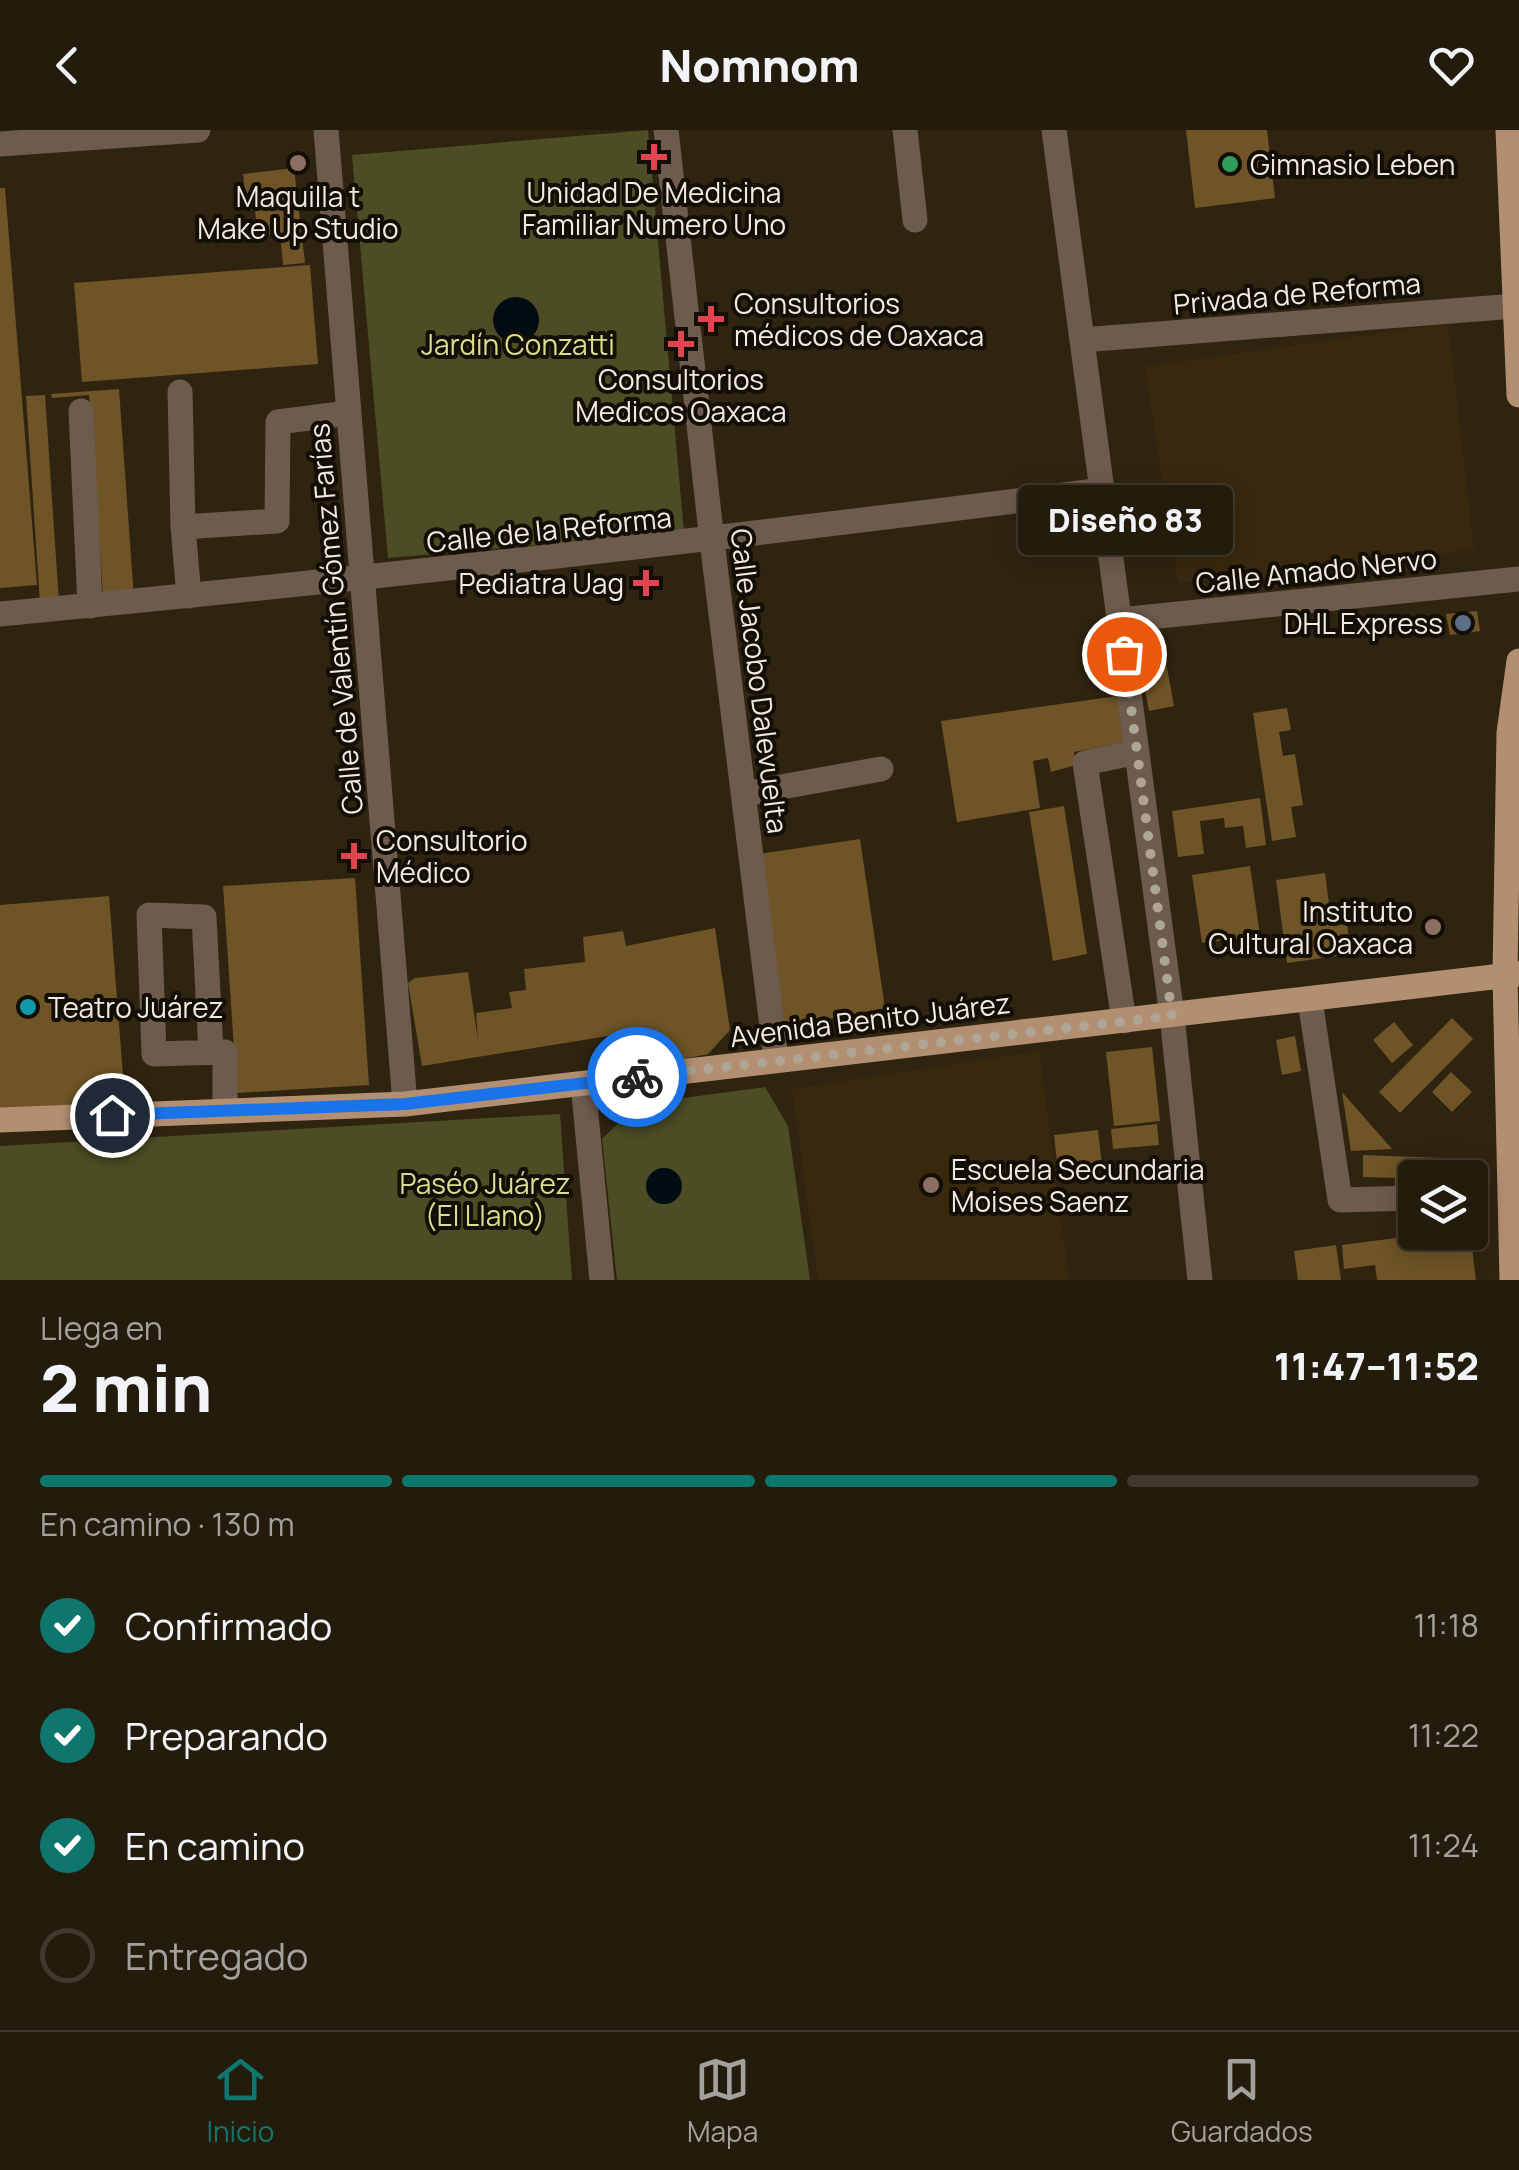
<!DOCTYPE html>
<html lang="es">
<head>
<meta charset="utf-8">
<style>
	:root { --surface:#231b0c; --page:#2b2415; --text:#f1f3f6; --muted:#a3a19d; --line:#40392d; --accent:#0f766e }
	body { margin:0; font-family:Manrope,sans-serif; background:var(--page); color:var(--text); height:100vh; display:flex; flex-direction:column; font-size:38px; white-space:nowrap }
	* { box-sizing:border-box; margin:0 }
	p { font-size:32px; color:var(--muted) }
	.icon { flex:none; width:55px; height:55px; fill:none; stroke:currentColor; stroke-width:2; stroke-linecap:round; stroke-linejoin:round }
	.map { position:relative; height:1150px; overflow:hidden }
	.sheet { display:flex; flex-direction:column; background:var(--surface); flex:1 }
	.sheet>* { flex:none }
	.buttons { position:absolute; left:1398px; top:1030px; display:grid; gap:20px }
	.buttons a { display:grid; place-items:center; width:90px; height:90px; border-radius:10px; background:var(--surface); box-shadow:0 5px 25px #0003,0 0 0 2px var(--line); font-size:50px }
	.pin { position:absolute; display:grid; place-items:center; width:85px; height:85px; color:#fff; margin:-42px; border:5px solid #fff; border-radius:50%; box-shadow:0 2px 10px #0007 }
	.courier { position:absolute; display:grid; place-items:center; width:100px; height:100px; margin:-50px; border:8px solid #1a73e8; border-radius:50%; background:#fff; color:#222; box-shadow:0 2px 12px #0007 }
	.bubble { position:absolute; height:70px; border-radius:10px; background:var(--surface); box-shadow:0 5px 25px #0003,0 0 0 2px var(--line); font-size:32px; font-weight:800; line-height:70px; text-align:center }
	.head em { font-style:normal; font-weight:800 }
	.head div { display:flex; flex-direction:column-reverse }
	.head { display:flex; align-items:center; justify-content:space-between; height:170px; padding:0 40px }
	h1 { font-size:65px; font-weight:800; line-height:75px }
	.bar { display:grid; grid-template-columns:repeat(4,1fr); gap:15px 10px; align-content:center; height:120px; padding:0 40px }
	.bar i { height:12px; border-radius:8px; background:var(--line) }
	.bar .current { background:var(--accent) }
	.bar p { grid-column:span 4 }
	ol { padding:0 40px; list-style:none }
	li { display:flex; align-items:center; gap:30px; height:110px }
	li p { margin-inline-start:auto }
	li .icon { padding:10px; border-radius:50%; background:var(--accent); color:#fff; stroke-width:4 }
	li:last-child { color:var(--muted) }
	li i { width:55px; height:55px; border:5px solid var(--line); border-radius:50% }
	header { display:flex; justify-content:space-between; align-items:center; height:130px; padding:0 40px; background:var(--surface); font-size:45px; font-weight:800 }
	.menu { display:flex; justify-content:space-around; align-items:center; height:140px; border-top:2px solid var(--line); background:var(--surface); font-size:28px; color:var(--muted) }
	.menu a { display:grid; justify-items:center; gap:5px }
	.menu .current { color:var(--accent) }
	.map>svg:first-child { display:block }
	.built { fill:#38290e }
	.green { fill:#4c4d24 }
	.water { fill:#000d14 }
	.building { fill:#6e5426 }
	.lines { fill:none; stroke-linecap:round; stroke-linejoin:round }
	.minor { stroke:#6d5b4d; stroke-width:25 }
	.major { stroke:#b38f72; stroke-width:25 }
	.done { stroke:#aea596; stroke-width:10; stroke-dasharray:0 18 }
	.route { stroke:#1a73e8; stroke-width:12 }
	.health-dot { fill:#e0444e; stroke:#130e06; stroke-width:4 }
	.education-dot { fill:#8d6e63; stroke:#130e06; stroke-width:4 }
	.leisure-dot { fill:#2e9e5b; stroke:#130e06; stroke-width:4 }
	.service-dot { fill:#5c6f8a; stroke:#130e06; stroke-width:4 }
	.culture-dot { fill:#0f9aa8; stroke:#130e06; stroke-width:4 }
	.labels { text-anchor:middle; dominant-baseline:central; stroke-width:8; stroke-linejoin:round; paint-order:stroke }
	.poi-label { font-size:28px; fill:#f2eade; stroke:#130e06; text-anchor:start }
	.street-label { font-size:28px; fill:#f2eade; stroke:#130e06 }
	.park-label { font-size:28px; fill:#dbde8f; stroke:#130e06 }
</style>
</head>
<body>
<header><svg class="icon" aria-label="back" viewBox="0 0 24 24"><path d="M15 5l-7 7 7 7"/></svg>Nomnom<svg class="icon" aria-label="heart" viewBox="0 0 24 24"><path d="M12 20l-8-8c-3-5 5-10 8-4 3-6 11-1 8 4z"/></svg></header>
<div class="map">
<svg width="1519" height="1150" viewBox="0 0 1519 1150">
	<rect width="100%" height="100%" fill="#2f2410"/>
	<path class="built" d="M1448,193L1474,419L1297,445L1178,453L1145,237Z
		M1039,921L1069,1150H818L792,959Z"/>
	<path class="green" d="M648,0L684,402L388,428L352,25Z
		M765,957L788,996L810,1150H617L602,1009L638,974Z
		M560,984L572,1150H0V1016Z"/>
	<path class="water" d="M493 190a23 23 0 1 1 46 0a23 23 0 1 1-46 0Z
		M646 1056a18 18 0 1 1 36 0a18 18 0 1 1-36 0Z"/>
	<path class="building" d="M1186,0H1267L1275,68L1195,78Z
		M294,38L305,133L283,135L280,103L258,106L255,80H247L243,44Z
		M0,58H5L37,455L0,458Z
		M310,135L318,234L82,252L74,153Z
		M119,259L134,468L103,466L89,265L52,268L51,264Z
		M45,265L59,472L40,473L26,266Z
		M1477,481L1480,501L1450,505L1446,484Z
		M1165,527L1174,576L1149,581L1140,532Z
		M1117,566L1126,612L1074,622L1076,635L1051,642L1048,628L1033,631L1040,678L957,692L941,591Z
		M1287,578L1291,600L1279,602L1283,626L1295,624L1303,675L1291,677L1296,707L1272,711L1253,583Z
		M1260,668L1266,715L1246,718L1243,696L1225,698L1224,688L1200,691L1204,724L1178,727L1172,681Z
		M1064,676L1087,824L1053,831L1029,682Z
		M860,709L885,878L782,898L759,724Z
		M1250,736L1260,805L1202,813L1192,745Z
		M1325,743L1332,796L1347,794L1351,824L1287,833L1276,750Z
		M355,748L369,955L237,963L223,756Z
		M109,766L125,971L0,983V775Z
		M715,798L730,900L708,924L645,937L639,901L422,936L408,853L415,848L468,842L478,911L476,883L512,878L509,862L526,860L524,839L585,832L583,807L623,801L626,816Z
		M1452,888L1473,909L1400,983L1379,962Z
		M1394,892L1413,915L1392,933L1373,910Z
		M1295,906L1301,941L1282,945L1276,910Z
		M1152,917L1160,991L1114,996L1106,922Z
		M1451,942L1472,962L1452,982L1432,962Z
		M1342,962L1392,1019L1351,1021Z
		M1157,994L1159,1015L1113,1019L1111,999Z
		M1098,1000L1102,1036L1058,1041L1054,1005Z
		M1363,1025L1468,1029V1048H1415V1066L1394,1065L1395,1048L1363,1047Z
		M1442,1102H1470L1476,1150H1377L1375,1135L1344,1139L1342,1115Z
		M1336,1115L1341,1150H1298L1294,1121Z"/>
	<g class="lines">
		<path class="minor" d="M326,0L405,974
			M666,0L712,411L776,929
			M905,0L915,90
			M1054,0L1172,886L1200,1150
			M0,14L198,0
			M1082,210L1515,176
			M180,262L183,397
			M81,281L90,476
			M189,466L183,397L277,391L278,292L348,283
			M0,484C369,449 735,407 1103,360
			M1120,490L1519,449
			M743,664L881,639
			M1310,870L1340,1070L1415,1068
			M1124,891L1085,633L1137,622
			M211,922L204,787L149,785L154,924L225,922V980
			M583,954L602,1150"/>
		<path class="major" d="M1508,0L1519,265
			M0,990L405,974L1519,844
			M1512,1150L1505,846L1509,603L1519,531"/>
	</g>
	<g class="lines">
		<path class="done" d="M637,947L1172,886L1124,524"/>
		<path class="route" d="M112,985L405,974L637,947"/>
	</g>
	<g class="health-dot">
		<path d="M649 12h10v10h10v10h-10v10h-10v-10h-10v-10h10z"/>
		<path d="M706 174h10v10h10v10h-10v10h-10v-10h-10v-10h10z"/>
		<path d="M676 199h10v10h10v10h-10v10h-10v-10h-10v-10h10z"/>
		<path d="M641 438h10v10h10v10h-10v10h-10v-10h-10v-10h10z"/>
		<path d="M349 711h10v10h10v10h-10v10h-10v-10h-10v-10h10z"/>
	</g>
	<g class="education-dot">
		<circle cx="298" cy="33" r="10"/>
		<circle cx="1433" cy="797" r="10"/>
		<circle cx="931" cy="1055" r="10"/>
	</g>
	<circle class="leisure-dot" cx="1230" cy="34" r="10"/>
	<circle class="service-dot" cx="1463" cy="493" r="10"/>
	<circle class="culture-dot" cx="28" cy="877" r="10"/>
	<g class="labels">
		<g class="poi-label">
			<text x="1250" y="34">Gimnasio Leben</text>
			<text x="654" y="62" text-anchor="middle">Unidad De Medicina<tspan x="654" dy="32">Familiar Numero Uno</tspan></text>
			<text x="298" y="66" text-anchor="middle">Maquilla t<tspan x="298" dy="32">Make Up Studio</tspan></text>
			<text x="734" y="173">Consultorios<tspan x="734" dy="32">médicos de Oaxaca</tspan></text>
			<text x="681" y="249" text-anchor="middle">Consultorios<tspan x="681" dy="32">Medicos Oaxaca</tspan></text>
			<text x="624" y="453" text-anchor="end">Pediatra Uag</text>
			<text x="1443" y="493" text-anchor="end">DHL Express</text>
			<text x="376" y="710">Consultorio<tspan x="376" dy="32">Médico</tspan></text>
			<text x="1413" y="781" text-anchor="end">Instituto<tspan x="1413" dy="32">Cultural Oaxaca</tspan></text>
			<text x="48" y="877">Teatro Juárez</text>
			<text x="951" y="1039">Escuela Secundaria<tspan x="951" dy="32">Moises Saenz</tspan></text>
		</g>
		<g class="street-label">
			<text transform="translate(1297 163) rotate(-5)">Privada de Reforma</text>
			<text transform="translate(549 399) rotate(-6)">Calle de la Reforma</text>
			<text transform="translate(1316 440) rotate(-6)">Calle Amado Nervo</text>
			<text transform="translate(335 489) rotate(-95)">Calle de Valentín Gómez Farías</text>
			<text transform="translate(760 551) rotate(83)">Calle Jacobo Dalevuelta</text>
			<text transform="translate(870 889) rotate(-7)">Avenida Benito Juárez</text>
		</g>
		<g class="park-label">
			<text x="518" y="214">Jardín Conzatti</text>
			<text x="485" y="1053">Paséo Juárez<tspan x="485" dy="32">(El Llano)</tspan></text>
		</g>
	</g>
</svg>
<div class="buttons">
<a><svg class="icon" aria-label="layers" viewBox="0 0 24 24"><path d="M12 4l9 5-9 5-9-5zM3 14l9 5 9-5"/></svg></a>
</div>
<div class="pin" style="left:1124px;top:524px;background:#ea580c"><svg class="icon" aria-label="bag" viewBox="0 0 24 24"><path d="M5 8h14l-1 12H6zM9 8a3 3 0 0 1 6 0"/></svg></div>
<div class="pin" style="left:112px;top:985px;background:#1f2937"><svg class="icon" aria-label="home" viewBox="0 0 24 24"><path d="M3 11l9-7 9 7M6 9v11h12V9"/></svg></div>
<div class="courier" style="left:637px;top:947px"><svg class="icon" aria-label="bike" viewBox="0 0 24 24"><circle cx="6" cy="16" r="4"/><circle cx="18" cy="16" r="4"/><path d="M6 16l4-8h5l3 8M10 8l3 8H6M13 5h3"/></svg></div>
<div class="bubble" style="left:1018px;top:355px;width:215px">Diseño 83</div>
</div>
<section class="sheet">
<div class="head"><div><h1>2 min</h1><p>Llega en</p></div><em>11:47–11:52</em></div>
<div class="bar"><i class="current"></i><i class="current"></i><i class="current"></i><i></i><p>En camino · 130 m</p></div>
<ol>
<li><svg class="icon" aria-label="check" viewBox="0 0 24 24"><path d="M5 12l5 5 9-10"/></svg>Confirmado<p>11:18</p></li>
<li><svg class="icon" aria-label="check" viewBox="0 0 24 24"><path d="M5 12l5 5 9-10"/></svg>Preparando<p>11:22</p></li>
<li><svg class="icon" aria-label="check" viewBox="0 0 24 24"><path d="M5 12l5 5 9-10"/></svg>En camino<p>11:24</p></li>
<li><i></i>Entregado</li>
</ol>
</section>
<nav class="menu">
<a class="current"><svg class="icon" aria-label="home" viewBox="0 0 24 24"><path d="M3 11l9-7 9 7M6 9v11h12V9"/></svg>Inicio</a>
<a><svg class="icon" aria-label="map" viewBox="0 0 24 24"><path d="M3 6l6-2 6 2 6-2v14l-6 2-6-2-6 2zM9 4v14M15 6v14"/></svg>Mapa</a>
<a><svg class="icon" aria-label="saved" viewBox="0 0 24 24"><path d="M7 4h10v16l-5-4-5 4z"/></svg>Guardados</a>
</nav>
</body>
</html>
